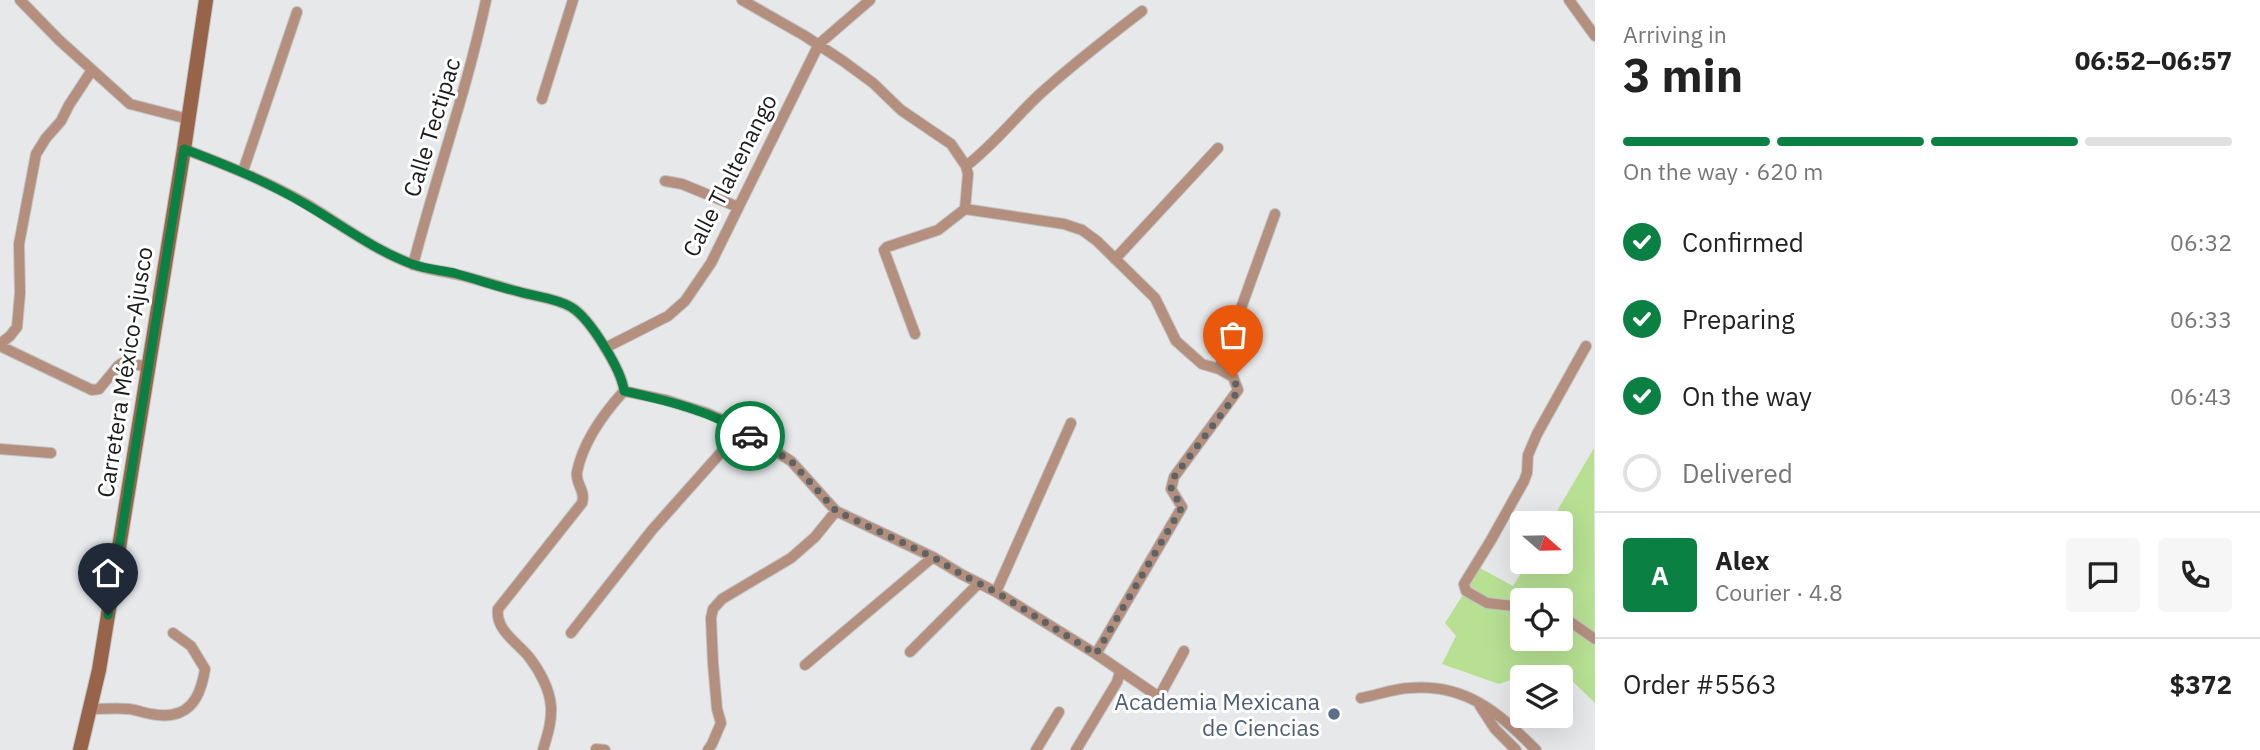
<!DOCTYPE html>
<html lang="en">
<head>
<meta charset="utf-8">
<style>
	:root { --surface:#fff; --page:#f6f6f6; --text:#222; --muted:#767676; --line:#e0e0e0; --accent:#0b8043 }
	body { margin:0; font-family:"IBM Plex Sans",sans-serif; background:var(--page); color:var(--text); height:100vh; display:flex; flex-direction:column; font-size:26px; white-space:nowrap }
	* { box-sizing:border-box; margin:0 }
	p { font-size:23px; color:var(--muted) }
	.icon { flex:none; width:38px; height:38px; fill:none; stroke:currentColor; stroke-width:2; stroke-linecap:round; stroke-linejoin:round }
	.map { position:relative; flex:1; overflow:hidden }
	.side { display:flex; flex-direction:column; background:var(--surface); width:665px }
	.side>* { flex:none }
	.needle { width:46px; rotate:110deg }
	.buttons { position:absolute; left:1510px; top:511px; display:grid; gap:14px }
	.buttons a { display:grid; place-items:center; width:63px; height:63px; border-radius:7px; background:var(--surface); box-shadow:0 7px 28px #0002; font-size:35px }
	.pin { position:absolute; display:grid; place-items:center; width:60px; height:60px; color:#fff; margin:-72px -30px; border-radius:50% 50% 50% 0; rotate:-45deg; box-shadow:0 0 7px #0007 }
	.pin .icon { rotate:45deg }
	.courier { position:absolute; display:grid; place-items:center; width:70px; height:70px; margin:-35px; border:5px solid #0b8043; border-radius:50%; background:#fff; color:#222; box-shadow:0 2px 9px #0007 }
	.head em { font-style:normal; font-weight:700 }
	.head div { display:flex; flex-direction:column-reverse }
	.head { display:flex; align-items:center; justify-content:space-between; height:119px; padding:0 28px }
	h1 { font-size:46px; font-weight:700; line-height:52px }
	.bar { display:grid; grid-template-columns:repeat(4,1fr); gap:10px 7px; align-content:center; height:84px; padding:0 28px }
	.bar i { height:9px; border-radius:5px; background:var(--line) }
	.bar .selected { background:var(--accent) }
	.bar p { grid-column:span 4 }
	.line { display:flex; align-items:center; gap:18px; padding:0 28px; border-top:2px solid var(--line) }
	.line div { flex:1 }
	.round { display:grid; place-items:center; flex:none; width:74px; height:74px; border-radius:7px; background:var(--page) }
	ol { padding:0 28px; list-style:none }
	li { display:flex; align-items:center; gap:21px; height:77px }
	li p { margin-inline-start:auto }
	li .icon { padding:7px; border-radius:50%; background:var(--accent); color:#fff; stroke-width:4 }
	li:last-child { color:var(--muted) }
	li i { width:38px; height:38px; border:4px solid var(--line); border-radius:50% }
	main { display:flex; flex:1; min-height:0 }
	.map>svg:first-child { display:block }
	.green { fill:#b7e093; fill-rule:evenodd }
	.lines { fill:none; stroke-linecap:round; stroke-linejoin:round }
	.street-casing { stroke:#c1c3c5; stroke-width:12 }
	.secondary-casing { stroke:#c1c3c5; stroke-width:16 }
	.street { stroke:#b48f7d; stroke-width:10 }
	.secondary { stroke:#986449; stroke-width:14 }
	.done { stroke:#616363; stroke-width:7; stroke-dasharray:0 12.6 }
	.route { stroke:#0b8043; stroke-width:9 }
	.service-dot { fill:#5c6f8a; stroke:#fff; stroke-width:2.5 }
	.labels { text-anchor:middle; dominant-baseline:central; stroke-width:6; stroke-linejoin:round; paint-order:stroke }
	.street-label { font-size:23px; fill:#1a1b1b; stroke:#fff }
	.service-label { font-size:23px; fill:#4e5e75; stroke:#fff; text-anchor:end }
</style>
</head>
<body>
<main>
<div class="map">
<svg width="1595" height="750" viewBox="0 0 1595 750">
	<rect width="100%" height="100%" fill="#e6e8ea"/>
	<path class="green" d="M1594,448L1595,703L1561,670L1546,668L1499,684L1442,664L1456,636L1445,623L1480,568L1513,586L1528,562H1561V523H1550ZM1522,600H1561V639H1522Z"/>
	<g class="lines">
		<defs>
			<path id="street" d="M20,0L59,40L130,104L188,119
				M742,0L805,36L843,61L873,83L901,110L951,144L966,166L968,174L965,209L1064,224L1082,230L1097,241L1155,298L1176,341L1202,364L1219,369
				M1569,0L1595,36
				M542,99L573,0
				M184,149C226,165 266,181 305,203C340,224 374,250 412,264C426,270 444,271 459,275C480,280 500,287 520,292C537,297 556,298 571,307C590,318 622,371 624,391
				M966,166C994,145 1015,117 1040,94C1073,64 1108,37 1142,11
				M243,171L297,12
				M665,181L682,184L738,207
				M1115,259L1218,148
				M413,265C436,176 467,90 486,0
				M915,334L884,250L887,247L938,230L965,209
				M0,344L10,336L17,327L20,293L19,244L36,154L46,138L61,121L69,105L92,70
				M0,346L92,390L99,389L118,366L124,362L148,367
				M605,348L668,316L685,301L711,263L819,44L870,0
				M624,391L666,400L707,413L730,423L791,461L836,511L933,557L961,574L996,592L1096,654L1159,697L1184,651
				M0,449L51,453
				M996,592L1071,423
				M1522,607L1487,603L1466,591L1464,584L1491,540L1524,481L1527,473L1528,455L1537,434L1586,346
				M1561,618L1572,623L1595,639
				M571,633L652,530L741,430
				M910,652L979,583
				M1096,654L1182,507L1171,489L1174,477L1238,390L1233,377L1219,369L1275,214
				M805,665L933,557
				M1361,698C1377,695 1393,689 1409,688C1466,683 1499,713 1536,750
				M1480,706L1495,729L1516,750
				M91,709C103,709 117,708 129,709C137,710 144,713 151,714C187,721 200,701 205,669L191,646L173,633
				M596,749L605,750
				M543,750C547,736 552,722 551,707C550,690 540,671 529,657C517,642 495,630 498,609L582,503C586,490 575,484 577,472C583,442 604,413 624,391
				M708,750L712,744L721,723L717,709L713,663L711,618L713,609L722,599L791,558L815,537L836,511
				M1036,750L1059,712
				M1076,750L1117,682L1120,672"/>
			<path id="secondary" d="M80,750L99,670L184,149L206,0"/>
		</defs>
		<use href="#street" class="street-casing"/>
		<use href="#secondary" class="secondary-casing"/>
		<use href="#street" class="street"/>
		<use href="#secondary" class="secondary"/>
	</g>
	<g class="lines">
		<path class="done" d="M750,436L791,461L836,511L933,557L961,574L996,592L1096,654L1182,507L1171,489L1174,477L1232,400L1238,390L1233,377"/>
		<path class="route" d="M108,615L184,149C226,165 266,181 305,204C340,224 374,250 412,264C425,269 440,270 454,273C476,279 498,287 520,292C537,297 556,298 571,307C590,318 622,371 624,391C669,401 712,411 750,436"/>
	</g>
	<circle class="service-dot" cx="1334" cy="714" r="7"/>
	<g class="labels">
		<g class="street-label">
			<text transform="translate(431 127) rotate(-73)">Calle Tectipac</text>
			<text transform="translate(729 175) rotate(-63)">Calle Tlaltenango</text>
			<text transform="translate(124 372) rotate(-81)">Carretera México-Ajusco</text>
		</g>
		<g class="service-label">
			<text x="1320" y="701">Academia Mexicana<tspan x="1320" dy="26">de Ciencias</tspan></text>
		</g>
	</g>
</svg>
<div class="buttons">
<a><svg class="needle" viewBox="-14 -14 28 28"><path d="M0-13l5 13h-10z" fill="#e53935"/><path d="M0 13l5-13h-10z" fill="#767676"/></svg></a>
<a><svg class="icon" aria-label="locate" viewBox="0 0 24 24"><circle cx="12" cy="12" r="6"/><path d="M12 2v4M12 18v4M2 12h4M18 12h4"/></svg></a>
<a><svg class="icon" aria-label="layers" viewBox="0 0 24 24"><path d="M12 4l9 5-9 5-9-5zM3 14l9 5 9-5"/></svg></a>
</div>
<div class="pin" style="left:1233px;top:377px;background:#ea580c"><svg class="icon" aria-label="bag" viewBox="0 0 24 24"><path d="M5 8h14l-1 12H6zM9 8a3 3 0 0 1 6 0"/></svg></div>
<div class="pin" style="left:108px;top:615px;background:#1f2937"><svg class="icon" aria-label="home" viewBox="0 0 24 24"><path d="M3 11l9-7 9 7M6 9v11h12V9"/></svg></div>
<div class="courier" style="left:750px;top:436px"><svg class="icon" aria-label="car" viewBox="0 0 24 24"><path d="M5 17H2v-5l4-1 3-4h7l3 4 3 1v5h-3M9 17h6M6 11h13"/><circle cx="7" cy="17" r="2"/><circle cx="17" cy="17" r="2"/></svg></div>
</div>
<section class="side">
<div class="head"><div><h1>3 min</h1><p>Arriving in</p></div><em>06:52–06:57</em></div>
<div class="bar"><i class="selected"></i><i class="selected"></i><i class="selected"></i><i></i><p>On the way · 620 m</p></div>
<ol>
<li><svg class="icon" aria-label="check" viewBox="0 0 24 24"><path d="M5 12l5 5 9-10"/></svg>Confirmed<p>06:32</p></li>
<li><svg class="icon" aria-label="check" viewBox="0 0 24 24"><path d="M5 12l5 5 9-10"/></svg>Preparing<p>06:33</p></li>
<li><svg class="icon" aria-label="check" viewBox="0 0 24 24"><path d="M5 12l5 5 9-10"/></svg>On the way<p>06:43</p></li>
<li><i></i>Delivered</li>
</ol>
<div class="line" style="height:126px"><b class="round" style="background:var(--accent);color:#fff">A</b><div><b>Alex</b><p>Courier · 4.8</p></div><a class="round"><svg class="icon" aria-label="chat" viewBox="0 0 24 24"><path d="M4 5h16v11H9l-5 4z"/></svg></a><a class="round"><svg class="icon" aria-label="phone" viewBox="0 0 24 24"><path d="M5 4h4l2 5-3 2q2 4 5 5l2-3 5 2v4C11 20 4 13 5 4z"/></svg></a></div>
<div class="line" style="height:91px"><div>Order #5563</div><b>$372</b></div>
</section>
</main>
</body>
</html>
